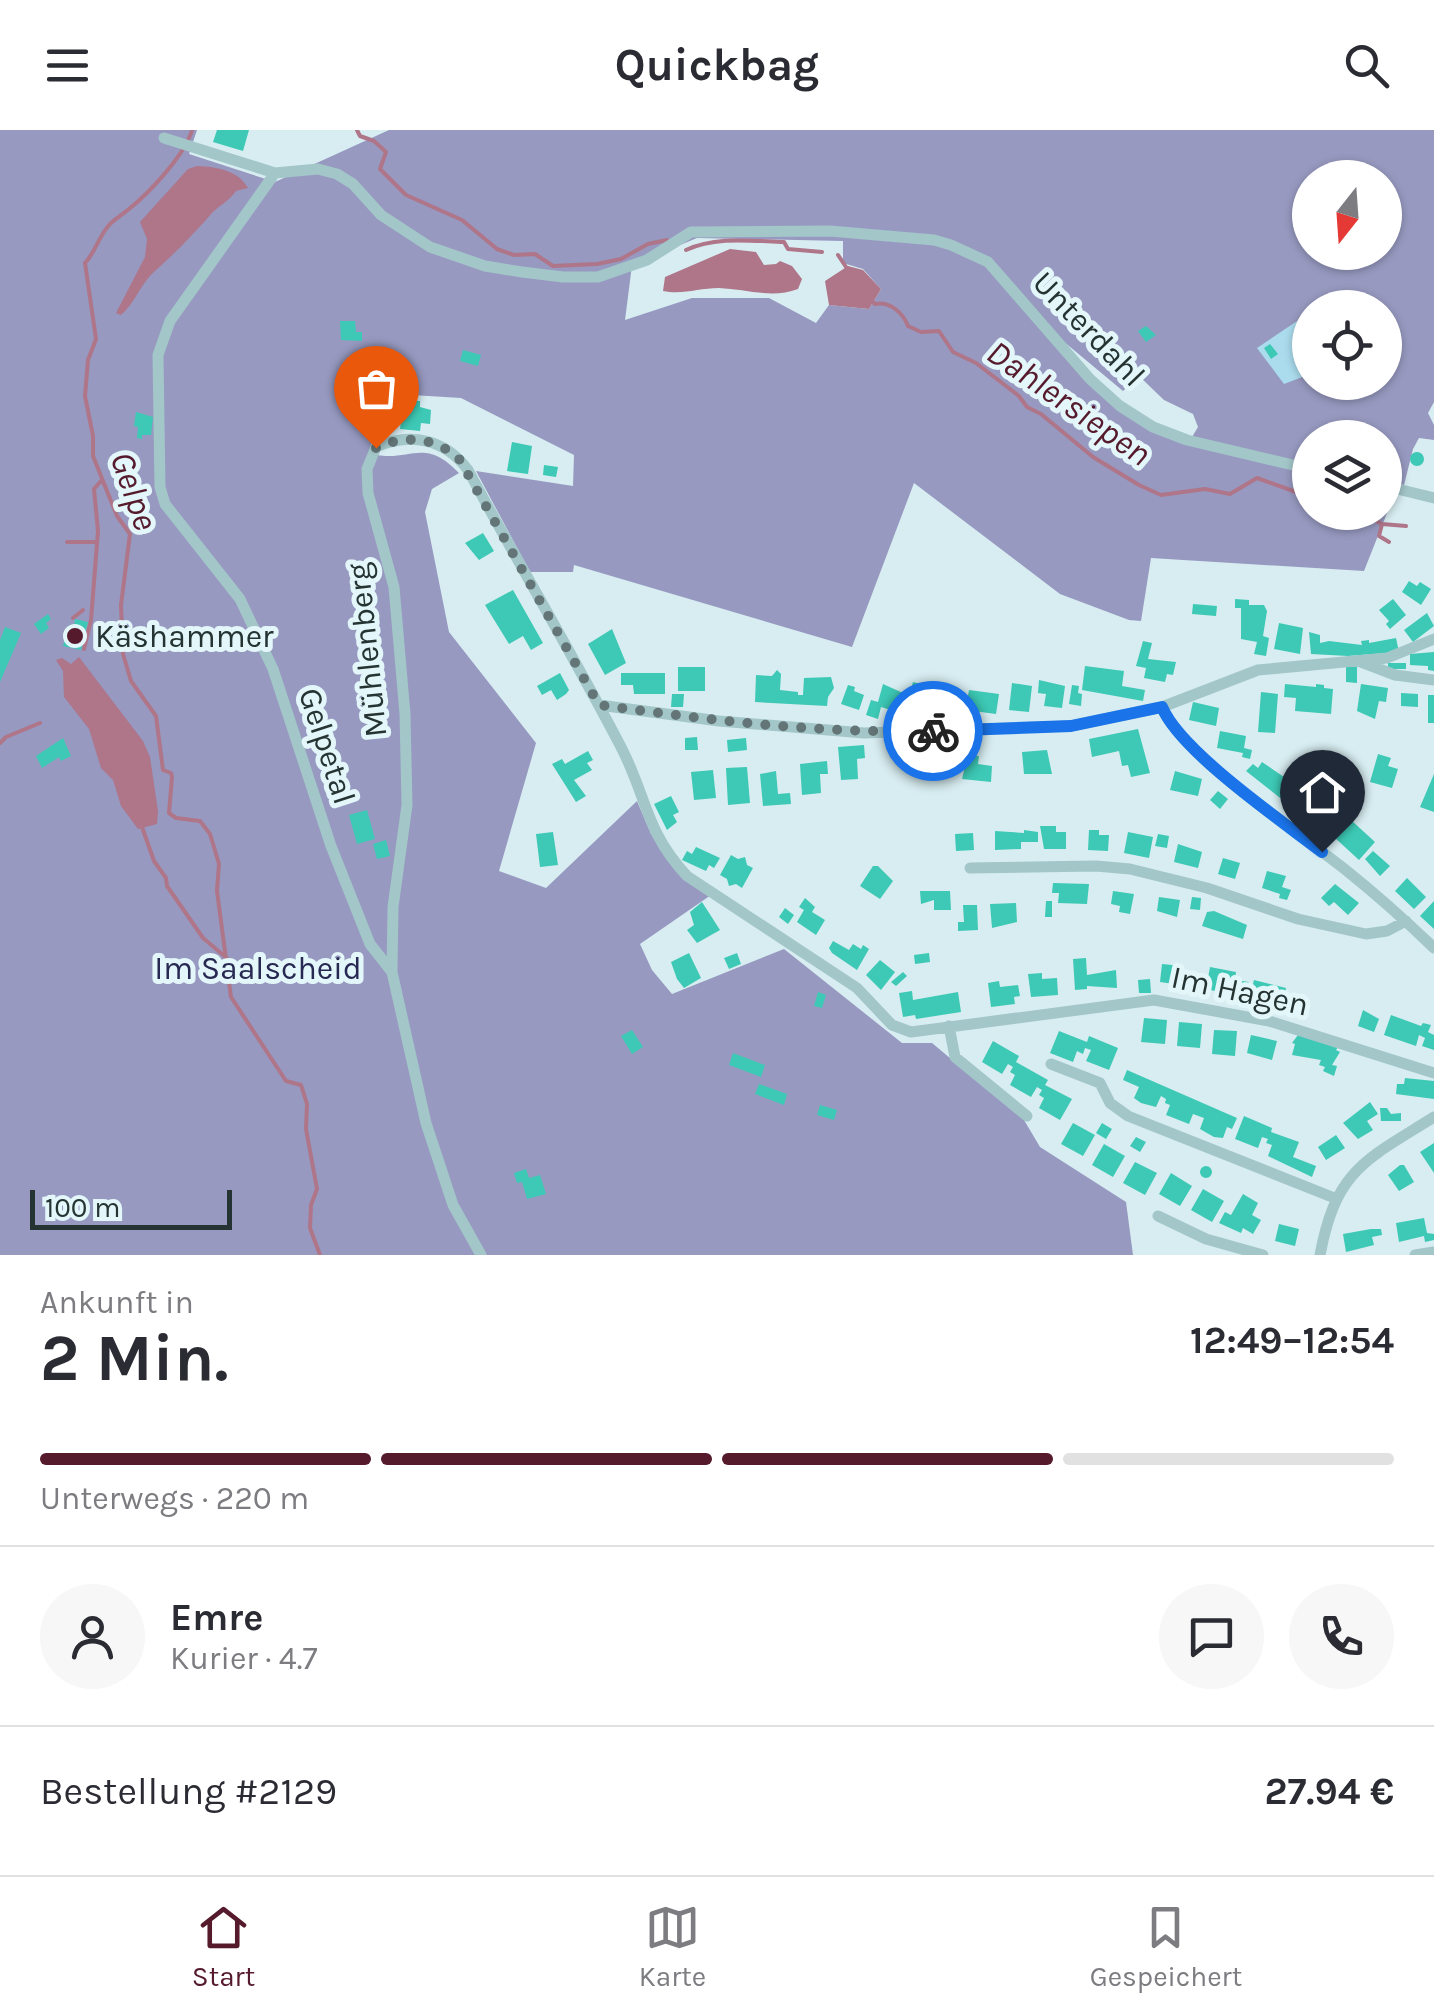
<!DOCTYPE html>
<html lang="de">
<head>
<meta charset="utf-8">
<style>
	:root { --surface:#fff; --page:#f7f7f7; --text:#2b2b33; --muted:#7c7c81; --line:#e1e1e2; --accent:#561a2d }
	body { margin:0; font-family:Karla,sans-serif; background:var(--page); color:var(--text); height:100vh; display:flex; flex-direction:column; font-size:38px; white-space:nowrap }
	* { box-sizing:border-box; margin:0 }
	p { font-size:32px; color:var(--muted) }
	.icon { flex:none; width:55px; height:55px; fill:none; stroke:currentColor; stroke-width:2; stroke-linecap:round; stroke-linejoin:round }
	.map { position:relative; height:1125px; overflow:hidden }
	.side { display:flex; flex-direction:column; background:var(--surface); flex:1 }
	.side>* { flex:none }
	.needle { width:65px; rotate:197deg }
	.tools { position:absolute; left:1292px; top:30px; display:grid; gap:20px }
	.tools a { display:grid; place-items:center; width:110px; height:110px; border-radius:50%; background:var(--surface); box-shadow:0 2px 8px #0004; font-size:50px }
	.scale { position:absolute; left:30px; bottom:25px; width:202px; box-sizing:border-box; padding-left:10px; border:5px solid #253433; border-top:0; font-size:28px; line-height:35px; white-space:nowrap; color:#253433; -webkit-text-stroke:8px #e3f6f9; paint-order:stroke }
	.pin { position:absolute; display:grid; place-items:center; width:85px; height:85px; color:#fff; margin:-102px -42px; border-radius:50% 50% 50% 0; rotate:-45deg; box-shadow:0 0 10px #0007 }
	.pin .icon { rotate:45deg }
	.courier { position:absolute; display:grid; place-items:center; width:100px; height:100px; margin:-50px; border:8px solid #1a73e8; border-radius:50%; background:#fff; color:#222; box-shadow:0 2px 12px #0007 }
	.overview em { font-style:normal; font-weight:700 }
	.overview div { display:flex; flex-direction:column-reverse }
	.overview { display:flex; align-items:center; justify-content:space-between; height:170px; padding:0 40px }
	h1 { font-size:65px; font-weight:700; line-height:75px }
	.bar { display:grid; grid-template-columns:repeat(4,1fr); gap:15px 10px; align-content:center; height:120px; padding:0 40px }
	.bar i { height:12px; border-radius:8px; background:var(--line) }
	.bar .current { background:var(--accent) }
	.bar p { grid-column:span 4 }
	.line { display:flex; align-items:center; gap:25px; padding:0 40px; border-top:2px solid var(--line) }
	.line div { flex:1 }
	.round { display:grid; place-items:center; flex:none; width:105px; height:105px; border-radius:52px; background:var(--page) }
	header { display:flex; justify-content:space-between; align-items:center; height:130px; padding:0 40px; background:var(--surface); font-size:45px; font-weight:700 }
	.dock { display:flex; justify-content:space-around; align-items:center; height:140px; border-top:2px solid var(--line); background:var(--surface); font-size:28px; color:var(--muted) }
	.dock a { display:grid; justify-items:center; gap:5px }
	.dock .current { color:var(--accent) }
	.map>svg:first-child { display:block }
	.green { fill:#9799c0; fill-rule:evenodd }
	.sand { fill:#abdcee }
	.water { fill:#af7589 }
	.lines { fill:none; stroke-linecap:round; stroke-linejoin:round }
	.stream { stroke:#af7589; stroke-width:4 }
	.building { fill:#3dc9b5 }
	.minor { stroke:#a3c6c9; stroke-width:11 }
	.done { stroke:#637576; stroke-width:10; stroke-dasharray:0 18 }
	.route { stroke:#1a73e8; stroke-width:12 }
	.poi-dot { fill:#561a2d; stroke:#e3f6f9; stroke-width:4 }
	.labels { text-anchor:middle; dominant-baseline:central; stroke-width:10; stroke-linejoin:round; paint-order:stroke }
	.street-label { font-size:32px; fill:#253433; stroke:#e3f6f9 }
	.poi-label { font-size:32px; fill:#253433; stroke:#e3f6f9; text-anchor:start }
	.park-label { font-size:32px; fill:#282952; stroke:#e3f6f9 }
	.water-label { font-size:35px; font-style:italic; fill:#561a2d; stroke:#e3f6f9 }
</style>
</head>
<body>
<header><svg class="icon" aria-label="menu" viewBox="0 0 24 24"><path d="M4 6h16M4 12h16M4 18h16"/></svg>Quickbag<svg class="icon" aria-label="search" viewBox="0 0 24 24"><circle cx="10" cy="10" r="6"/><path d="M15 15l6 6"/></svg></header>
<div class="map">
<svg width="1434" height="1125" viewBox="0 0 1434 1125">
	<rect width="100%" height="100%" fill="#d7edf1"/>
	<path class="green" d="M0,0H197L189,24L275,52L389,0H1434V272L1428,283L1434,295V310L1419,308L1413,319L1404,355L1385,350V308H1310V382H1385V360L1395,363L1364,441L1151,428L1141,491L1129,490L1060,464L914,353L852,517L574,435L573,442H530L476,341L573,356L574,325L461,268L379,263L382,307L377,325C411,331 425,307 459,343L432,359L425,382L449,502L536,613L499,741L546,758L637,671L651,704L711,765L640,814L652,840L672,864L784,819L902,913H932L1024,990L1040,1017L1126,1072L1133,1125H0ZM1310,48H1385V122H1310ZM697,108L843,111V133L863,139L881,159L869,179L829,175L816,193L769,168H692L625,190L632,135ZM1310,178H1385V252H1310V244L1284,253L1310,200ZM1063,211L1123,261L1139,246L1164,270L1193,284L1198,297L1189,312L1120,276Z"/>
	<path class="sand" d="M1300,189L1310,200V244L1284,254L1257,218Z"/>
	<path class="water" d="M197,36C217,37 238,40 248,58L236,61C229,71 220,75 212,83C194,104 176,122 155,141C141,153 135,173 121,185L116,183L145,127L147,109L140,92L188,39Z
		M730,119L756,122L764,135L776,134L780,131L792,136L802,149L798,159C772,169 746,159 719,158C699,158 683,165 663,161L665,147Z
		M848,136L863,140L881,159L869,179L829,175L825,151Z
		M79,527L143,611L150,627L158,681L157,694L138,699L121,676L113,650L101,638L89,599L64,567L63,541L56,530L62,528L71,534Z"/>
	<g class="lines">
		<path class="stream" d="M192,0C185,25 149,63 129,79C122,85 116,88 110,94C98,107 95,123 85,133L96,209L88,230L85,266L93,306V326L117,386L130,404L121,475L123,524L131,551L156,586L163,640L171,643L172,647L169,683L176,688L200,691L210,704L219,734L217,761L231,867L286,951L301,955L307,974L306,999L317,1059L311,1075L310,1098L320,1125
			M357,0L360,6L374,11L386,22L380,39L406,65L462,90L497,119L514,125L535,124L553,136L597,134L621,129L648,114L667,110
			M686,120C716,106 751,111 784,112L788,119L822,122
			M838,125L848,140
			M872,171L875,174C890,171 903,183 908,196L921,202L939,201L953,222L976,233L1019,266L1027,277L1041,284L1093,327L1139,355L1161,365L1205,359L1230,364L1257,348L1310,367
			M1359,382L1382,394L1406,396
			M1382,394L1379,406L1389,412
			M67,412H97
			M73,488L83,480
			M84,519L91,490L98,401L94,359L101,351
			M0,613L6,607L40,593
			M141,694L154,731L166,748L167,756L203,808L228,829"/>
	</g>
	<path class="building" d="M217,0H249L243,21L213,12Z
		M340,191H355L356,202H362V211L341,210Z
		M1146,196L1156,205L1146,212L1138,201Z
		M1270,214L1278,224L1271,229L1264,218Z
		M463,220L481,225L478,236L460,231Z
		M407,270L420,271V277L431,280L430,294L421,293L420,301L400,299L401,291H391L393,276L406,278Z
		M136,282L153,287L151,305H142V309L137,308L138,297L134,296Z
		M512,312L532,316L528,344L507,341Z
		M1410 329a7 7 0 1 1 14 0a7 7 0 1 1-14 0Z
		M544,335L558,337L556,347L543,345Z
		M483,403L494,421L479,430L465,413Z
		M1409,451L1417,456L1420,452L1431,459L1421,475L1402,462Z
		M513,460L543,513L531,520L523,506L509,514L485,475Z
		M1235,469L1249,470V475H1264L1267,481L1263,506L1269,508L1266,526L1254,524L1257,512L1241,509V478H1235Z
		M1393,469L1406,485L1390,499L1386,494L1389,491L1379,480Z
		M1193,474L1217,476L1216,486L1192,484Z
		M1427,483L1434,496L1413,512L1404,500Z
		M48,484L51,489L46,493L49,498L41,504L34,494Z
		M75,489L88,492L81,520L63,516L69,495L74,496Z
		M1279,493L1303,498L1300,524L1274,519Z
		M5,497L21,503L0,552V510Z
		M612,499L626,533L605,545L588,514Z
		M1309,502L1320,505V513L1329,511L1362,515L1361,511L1369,510V513L1396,508L1399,522L1348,526L1311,524Z
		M1143,511L1152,513L1148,529L1176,532L1173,545L1167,544L1165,552L1144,548L1146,538L1136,536Z
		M1434,522V541L1428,540V536L1410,535V524Z
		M1388,533H1406V539H1388Z
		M1085,536L1124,541L1122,556L1145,560L1143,571L1082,560Z
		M1346,536L1357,537V553L1346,552Z
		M678,537H705V561H678Z
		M777,540L781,544L780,560L798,562V565H803L804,548L831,547L834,558L828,567L827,576L755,572L756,545L772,546Z
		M560,543L569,560L566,564L557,570L551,560L542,565L537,556Z
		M621,543H665V564H634L633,555H621Z
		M1039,550L1065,556L1062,578L1044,576L1046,564L1038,563Z
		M913,552L933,557L930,569L909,565Z
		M1012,553L1032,556L1029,582L1009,580Z
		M883,554L903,563L899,573L894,581L881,577L878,589L866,585L871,570L878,572Z
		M1285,554L1316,557V554L1324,555V558L1333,559L1331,584L1295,581L1296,568L1284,567Z
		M1361,554L1388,558L1386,572L1379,571L1375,589L1357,581Z
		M848,555L855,557L854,561L864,565L859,580L841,574Z
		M1072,555L1079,556L1078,563L1082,564L1081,576L1069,574Z
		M969,560L999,564L996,584L966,580V583L959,582L961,570L967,571Z
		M1261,562L1278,564L1275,603L1258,602Z
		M1401,563L1418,564V577L1401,576Z
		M672,564H684L683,577H671Z
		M1428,565H1434V593H1428Z
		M928,572L943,575L941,587L925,584Z
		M1193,572L1219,578L1216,596L1189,590Z
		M1138,599L1150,643L1131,647L1128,635L1122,636L1119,621L1092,627L1089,609Z
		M1220,601L1246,606L1244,618L1252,620L1250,629L1242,627L1243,623L1217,618Z
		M697,607L698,620H685V608Z
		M63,608L71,626L61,631L59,627L42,638L36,626Z
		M746,608L747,620L728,622L727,610Z
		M864,615L865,628L857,629L858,649L841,650L838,617Z
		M1047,620L1052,644H1024L1022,622Z
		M588,621L593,630L587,633L592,640L574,650L586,666L576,672L552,634L562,629L565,634Z
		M1378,624L1391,628L1388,636L1398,639L1392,658L1370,652Z
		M968,625L979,626L978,634L992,636L991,652L962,649Z
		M827,631L828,644H820L821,663L802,665L800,634Z
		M1262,632L1284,647L1292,638L1313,646L1308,657L1300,662L1308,669L1298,682L1246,641L1253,634L1258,638Z
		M747,637L750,673L728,675L726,638Z
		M713,640L716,668L694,670L691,642Z
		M776,641L778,664L790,663L791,674L763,676L760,644Z
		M1175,641L1202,649L1198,666L1170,660Z
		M1434,644V682L1420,677Z
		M1218,661L1228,669L1220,679L1210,670Z
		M671,666L679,682L673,685L677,692L667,700L654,674Z
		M367,680L375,709L357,714L349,685Z
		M1351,690L1375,712L1359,730L1334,707Z
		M1040,696H1056V702H1066V719H1044Z
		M1024,700L1038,702V712H1021V719L995,720V701L1024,703Z
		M1089,700H1099V705H1109L1108,721L1088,720Z
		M553,702L558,735L540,737L536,704Z
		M1128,702L1153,707L1149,728L1124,723Z
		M973,703L974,720L956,721L955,704Z
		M1158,704L1169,706L1167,718L1155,716Z
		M386,710L390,726L377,729L373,714Z
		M1178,714L1202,722L1198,738L1174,732Z
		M696,717L720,728L714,738L709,735L706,741L682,730L687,721L692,724Z
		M1373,721L1390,736L1380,746L1365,729Z
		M731,725L738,729L745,727L747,735L753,738L742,758L736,754L729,756L727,749L720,745Z
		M1223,728L1240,733L1235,749L1218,744Z
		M873,736H878L893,751L880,769L860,756Z
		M1267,741L1286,746L1282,757L1291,760L1287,770L1279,768L1280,764L1262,758Z
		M1407,748L1426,767L1414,779L1395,761Z
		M1053,753L1089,754L1087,774L1058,773L1059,763H1052Z
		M1335,754L1359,773L1348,785L1334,772L1329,776L1321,768Z
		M920,761H950L951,780H934V770L921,774Z
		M1113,761L1134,764L1130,784L1119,782L1120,776L1111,774Z
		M1159,767L1180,770L1177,787L1157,781Z
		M1192,767L1201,768L1200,780L1190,779Z
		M805,768L815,777L812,782L825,790L816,805L797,792L804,780L799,777Z
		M1046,771H1052V787H1045Z
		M1434,771V799L1420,786Z
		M702,772L720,800L697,813L687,800L694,795L690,782Z
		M1016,773L1017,792L992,798L990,774Z
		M963,775H977L978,800L958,801V792H964Z
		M785,778L794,785L788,794L779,787Z
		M1214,781L1247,795L1243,809L1202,796L1207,782Z
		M833,811L849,820L853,814L861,819L863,815L869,819L857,840L832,823L829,818Z
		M689,823L701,848L684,858L677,849L671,832Z
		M737,823L741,834L729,839L724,828Z
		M929,823L930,832L915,834L914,825Z
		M1086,828L1087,845L1116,840L1117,858L1087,856V859L1075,860L1073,829Z
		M880,830L895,842L881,860L866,845Z
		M1162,834L1182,836V841L1196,845L1193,856L1181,848V855L1160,852Z
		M1210,837L1236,842L1235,850L1249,852L1246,868L1206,859Z
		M903,842L907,846L896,856L891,852Z
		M1042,843V849L1057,848L1058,865L1031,867L1028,844Z
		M1150,849L1151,863H1139L1138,850Z
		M1254,850L1286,858L1283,875L1249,869Z
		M999,851L1000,857L1018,855L1020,866L1014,867L1015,874L991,877L988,853Z
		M912,861L913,870L958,862L961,882L916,889L915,885L903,887L899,863Z
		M818,862L826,865L822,878L814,876Z
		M1363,880L1379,889L1374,902L1358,896Z
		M1391,885L1421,896L1423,893L1431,895L1428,902L1434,905V920L1422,916L1425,908L1419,905L1416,916L1384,905Z
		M1144,888L1167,890L1165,914L1141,912Z
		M1179,892L1202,894L1200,918L1177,916Z
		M632,900L643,917L632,924L621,906Z
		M1214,900L1237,901L1235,926L1212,924Z
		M1059,901L1087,912L1089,906L1118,918L1109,940L1086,931L1091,920L1085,918L1083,924L1077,921L1073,932L1050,923Z
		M1251,905L1277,911L1272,930L1247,923Z
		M1298,905L1338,917L1336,920L1340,922L1332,935L1337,936L1334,946L1323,941L1325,937L1319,935L1321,930L1292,925L1295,914L1292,913Z
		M993,911L1019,926L1016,932L1048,950L1045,955L1072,969L1060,990L1039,978L1044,968L1039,965L1042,960L1037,957L1031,967L1010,955L1015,945L1010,942L1013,937L1008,934L1002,944L982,932Z
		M733,923L765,935L761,947L729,935Z
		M1127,940L1237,988L1232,999L1227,997L1223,1008L1214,1007L1200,999L1204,988L1193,984L1189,994L1166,985L1170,975L1165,973L1166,969L1161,966L1156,977L1141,973L1134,968L1139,957L1123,950Z
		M1405,948L1434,951V969L1396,964L1397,954H1404Z
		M759,954L787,964L784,975L755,964Z
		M1370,972L1378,984L1367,991L1373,1000L1358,1009L1343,993Z
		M820,975L837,980L834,990L817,985Z
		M1380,978H1387L1391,984L1401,983V991H1381Z
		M1244,986L1272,998L1271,1002L1299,1012L1293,1027L1316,1036L1312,1047L1268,1026L1272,1015L1266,1013L1268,1009L1262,1007L1258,1018L1235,1009Z
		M1073,993L1095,1005L1083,1026L1061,1014Z
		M1102,993L1112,999L1106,1009L1096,1003Z
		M1336,1005L1345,1018L1326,1030L1318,1017Z
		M1136,1007L1146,1012L1140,1022L1130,1016Z
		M1434,1013V1043L1420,1022Z
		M1104,1014L1125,1026L1113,1047L1092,1035Z
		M1135,1032L1157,1043L1145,1065L1123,1053Z
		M1400,1035H1404L1414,1052L1399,1061L1388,1045Z
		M1200 1042a6 6 0 1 1 12 0a6 6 0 1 1-12 0Z
		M526,1039L529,1048L540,1045L546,1064L527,1069L522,1052L517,1053L514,1043Z
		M1171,1043L1192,1056L1180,1076L1159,1064Z
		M1203,1059L1224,1071L1212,1092L1191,1080Z
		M1243,1064L1258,1073L1252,1085L1261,1090L1253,1104L1243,1098L1241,1103L1219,1093L1225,1082L1231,1085Z
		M1424,1088L1427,1103L1434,1104V1110L1425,1112L1424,1106L1399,1112L1396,1093Z
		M1279,1094L1299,1099L1295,1116L1275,1111Z
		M1371,1099H1381L1382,1105L1372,1107L1374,1115L1346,1122L1343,1104Z"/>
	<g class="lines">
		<path class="minor" d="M164,8L275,43L318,39L337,44L353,54L381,85L430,117L485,136L522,142L563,147H598L647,130L691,102L830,101L934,110L951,115L988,132L1090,249L1120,276L1153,297L1187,310L1310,339
			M275,43L170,191L158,225L160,357L165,374L240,469L273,539L331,716L370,814L392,842L426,993L453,1075L481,1125
			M1385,356L1434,368
			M1361,532L1395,545L1434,550
			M599,575L719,591L864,603L1071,596L1162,577L1258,540L1387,528L1434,509
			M1162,577C1182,627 1301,704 1347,741C1377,765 1406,791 1434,818
			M970,738L1096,736L1130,739L1207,758L1298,789L1366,804L1387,801L1406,791
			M392,842L393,777L407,675L405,584L394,457L368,363L367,339L376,317C411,302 445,309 468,340C518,433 572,523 621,617C647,667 645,701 687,746L857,858L892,895L911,902L1154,870L1269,891L1434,943
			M949,896L955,927L1027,986
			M1051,934L1100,953L1110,973L1128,986L1337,1069
			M1158,1086L1206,1109L1263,1125
			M1320,1125C1336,1039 1366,1030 1434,987
			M1415,1125L1434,1122"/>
	</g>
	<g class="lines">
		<path class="done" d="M376,318C406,304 433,308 458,327L599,575C710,590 821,604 933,601"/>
		<path class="route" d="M933,601L1071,596L1162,577C1180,621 1282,691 1322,722"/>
	</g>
	<circle class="poi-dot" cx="75" cy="506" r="10"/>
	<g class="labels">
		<g class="street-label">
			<text transform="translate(1089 199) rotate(46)">Unterdahl</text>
			<text transform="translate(367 520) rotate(-96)">Mühlenberg</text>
			<text transform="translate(327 616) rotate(72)">Gelpetal</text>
			<text transform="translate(1240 861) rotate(12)">Im Hagen</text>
		</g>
		<g class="poi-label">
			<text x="95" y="506">Käshammer</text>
		</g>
		<g class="park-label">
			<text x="258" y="838">Im Saalscheid</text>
		</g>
		<g class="water-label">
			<text transform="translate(1069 273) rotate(35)">Dahlersiepen</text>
			<text transform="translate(134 361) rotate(71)">Gelpe</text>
		</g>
	</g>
</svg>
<div class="tools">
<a><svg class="needle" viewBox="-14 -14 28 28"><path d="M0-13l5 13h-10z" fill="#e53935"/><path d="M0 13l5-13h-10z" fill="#7c7c81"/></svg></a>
<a><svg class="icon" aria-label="locate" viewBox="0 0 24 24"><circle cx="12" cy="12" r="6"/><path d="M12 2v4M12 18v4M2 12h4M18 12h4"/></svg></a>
<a><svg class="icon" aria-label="layers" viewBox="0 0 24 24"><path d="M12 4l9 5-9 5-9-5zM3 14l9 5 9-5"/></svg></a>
</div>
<div class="scale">100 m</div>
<div class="pin" style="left:376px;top:318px;background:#ea580c"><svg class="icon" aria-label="bag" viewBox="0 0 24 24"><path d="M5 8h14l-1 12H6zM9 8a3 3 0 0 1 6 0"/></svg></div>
<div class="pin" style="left:1322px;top:722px;background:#1f2937"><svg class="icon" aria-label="home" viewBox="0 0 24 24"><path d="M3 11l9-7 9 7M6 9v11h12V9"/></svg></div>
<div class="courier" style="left:933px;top:601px"><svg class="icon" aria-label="bike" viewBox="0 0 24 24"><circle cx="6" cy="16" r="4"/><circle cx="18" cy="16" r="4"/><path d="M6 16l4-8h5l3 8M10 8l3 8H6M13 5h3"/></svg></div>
</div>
<section class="side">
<div class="overview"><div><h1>2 Min.</h1><p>Ankunft in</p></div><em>12:49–12:54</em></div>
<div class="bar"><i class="current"></i><i class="current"></i><i class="current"></i><i></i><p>Unterwegs · 220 m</p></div>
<div class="line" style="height:180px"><a class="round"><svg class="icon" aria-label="person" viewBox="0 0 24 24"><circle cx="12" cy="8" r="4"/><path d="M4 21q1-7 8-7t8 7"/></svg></a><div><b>Emre</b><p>Kurier · 4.7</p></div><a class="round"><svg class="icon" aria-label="chat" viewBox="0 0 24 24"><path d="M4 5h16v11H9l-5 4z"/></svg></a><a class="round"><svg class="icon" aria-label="phone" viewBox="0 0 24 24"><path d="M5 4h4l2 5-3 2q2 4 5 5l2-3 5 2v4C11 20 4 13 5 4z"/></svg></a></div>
<div class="line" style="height:130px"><div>Bestellung #2129</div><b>27.94 €</b></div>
</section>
<nav class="dock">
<a class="current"><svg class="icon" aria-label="home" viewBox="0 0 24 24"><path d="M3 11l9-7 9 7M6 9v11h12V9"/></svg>Start</a>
<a><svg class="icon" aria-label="map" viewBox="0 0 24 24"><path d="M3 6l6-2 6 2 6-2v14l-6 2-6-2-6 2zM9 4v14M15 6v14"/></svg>Karte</a>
<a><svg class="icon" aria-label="saved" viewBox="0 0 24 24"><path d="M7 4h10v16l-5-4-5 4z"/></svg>Gespeichert</a>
</nav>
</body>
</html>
